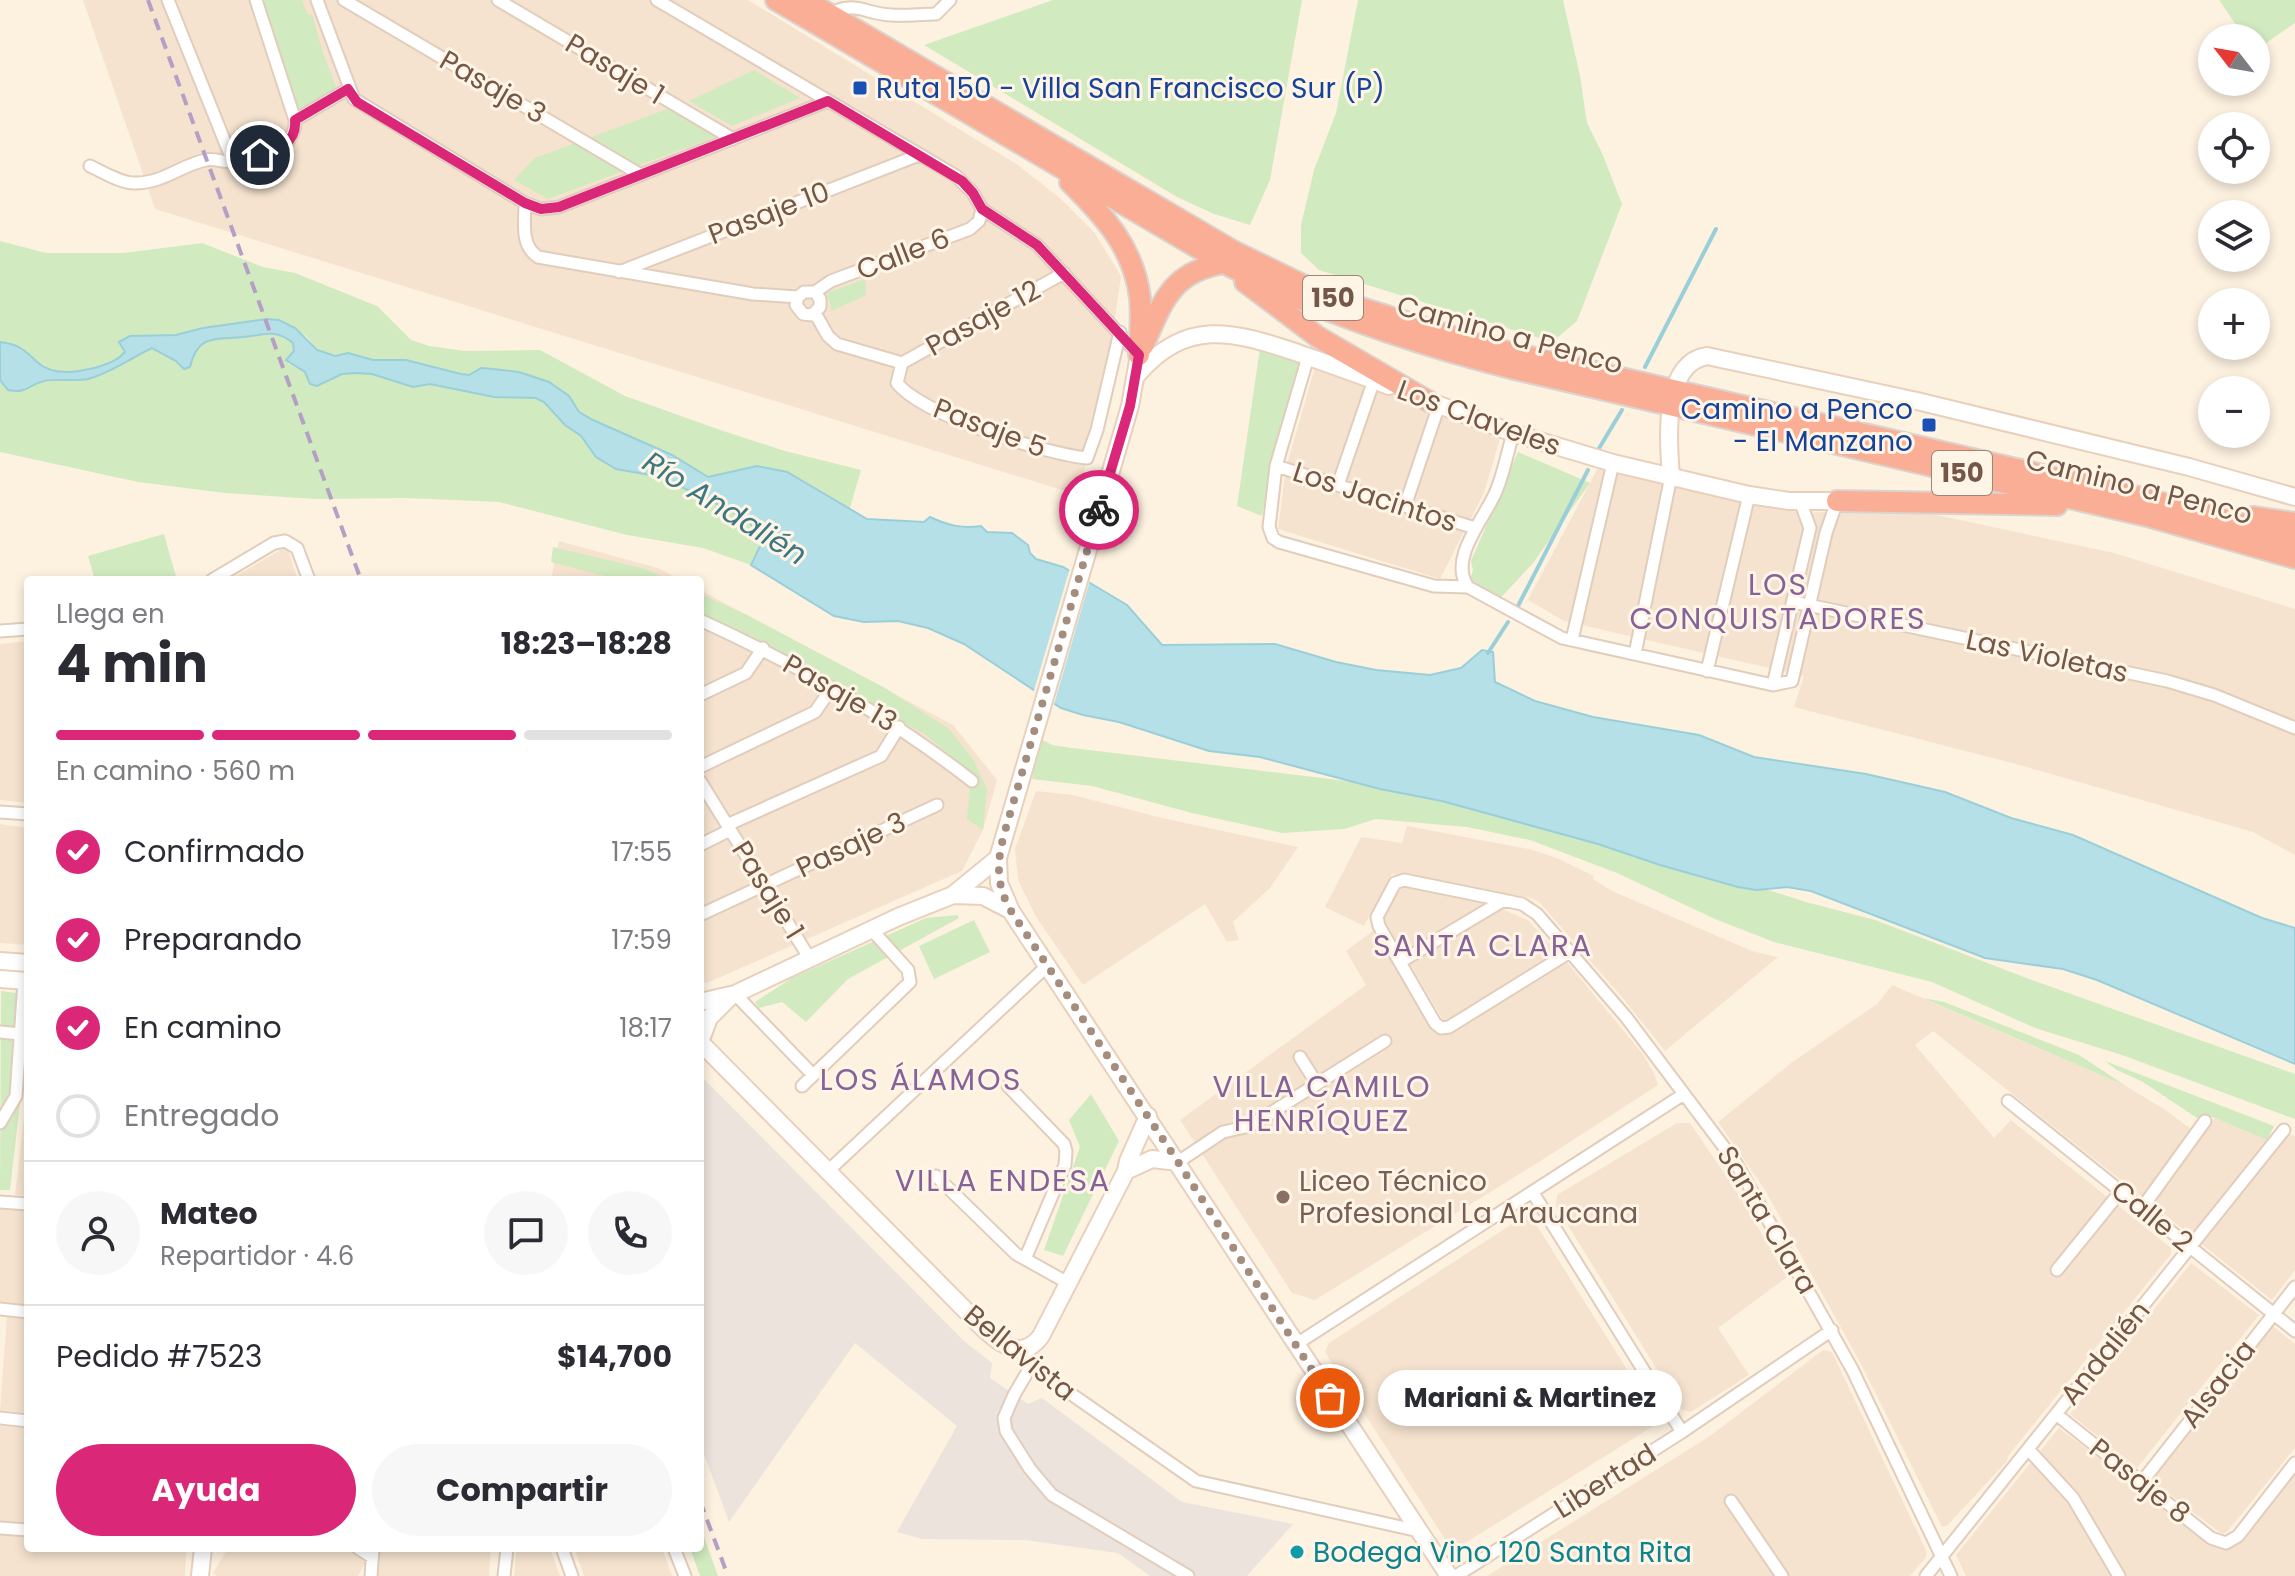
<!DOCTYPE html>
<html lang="es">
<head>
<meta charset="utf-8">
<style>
	:root { --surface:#fff; --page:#f7f7f7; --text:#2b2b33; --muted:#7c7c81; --line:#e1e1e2; --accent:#db2777 }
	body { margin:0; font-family:Poppins,sans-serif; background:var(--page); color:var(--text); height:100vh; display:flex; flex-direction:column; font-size:30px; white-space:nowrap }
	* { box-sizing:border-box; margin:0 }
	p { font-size:26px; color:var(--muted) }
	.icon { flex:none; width:44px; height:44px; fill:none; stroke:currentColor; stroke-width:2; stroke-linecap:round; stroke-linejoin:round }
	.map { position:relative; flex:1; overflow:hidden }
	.side { position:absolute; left:24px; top:576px; width:680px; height:976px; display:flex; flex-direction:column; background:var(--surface); border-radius:8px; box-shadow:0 4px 12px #0003 }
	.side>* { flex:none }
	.needle { width:52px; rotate:301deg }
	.tools { position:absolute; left:2198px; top:24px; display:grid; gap:16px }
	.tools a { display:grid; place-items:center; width:72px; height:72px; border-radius:50%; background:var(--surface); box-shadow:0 4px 12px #0003; font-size:40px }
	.pin { position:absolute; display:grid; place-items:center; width:68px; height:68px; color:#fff; margin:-34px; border:4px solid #fff; border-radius:50%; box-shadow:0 2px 8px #0007 }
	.courier { position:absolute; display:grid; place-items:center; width:80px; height:80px; margin:-40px; border:6px solid #db2777; border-radius:50%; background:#fff; color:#222; box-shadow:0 2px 10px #0007 }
	.bubble { position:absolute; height:56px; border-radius:28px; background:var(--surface); box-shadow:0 4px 12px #0003; font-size:26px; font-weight:700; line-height:56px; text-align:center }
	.headline em { font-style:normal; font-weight:700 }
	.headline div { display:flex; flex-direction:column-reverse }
	.headline { display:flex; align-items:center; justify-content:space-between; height:136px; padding:0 32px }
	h1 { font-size:52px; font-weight:700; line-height:60px }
	.bar { display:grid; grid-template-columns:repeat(4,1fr); gap:12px 8px; align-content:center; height:96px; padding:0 32px }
	.bar i { height:10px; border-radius:6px; background:var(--line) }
	.bar .active { background:var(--accent) }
	.bar p { grid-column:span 4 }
	.line { display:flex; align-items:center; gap:20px; padding:0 32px; border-top:2px solid var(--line) }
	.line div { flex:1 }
	.round { display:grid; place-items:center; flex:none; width:84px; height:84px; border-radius:42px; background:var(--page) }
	ol { padding:0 32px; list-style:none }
	li { display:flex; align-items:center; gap:24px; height:88px }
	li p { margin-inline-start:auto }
	li .icon { padding:8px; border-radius:50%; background:var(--accent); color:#fff; stroke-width:4 }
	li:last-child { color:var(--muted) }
	li i { width:44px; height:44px; border:4px solid var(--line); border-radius:50% }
	.primary-button { display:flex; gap:16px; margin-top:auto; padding:16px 32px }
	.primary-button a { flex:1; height:92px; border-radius:48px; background:var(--accent); color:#fff; font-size:32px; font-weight:700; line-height:92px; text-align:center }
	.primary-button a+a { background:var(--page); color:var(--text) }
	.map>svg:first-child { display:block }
	.residential { fill:#f5e3cf }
	.industrial { fill:#ebe3dc }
	.green { fill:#d1eabf }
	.water { fill:#b5e0e7; stroke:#9acfd9; stroke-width:2 }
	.pier { fill:#fdf2e0 }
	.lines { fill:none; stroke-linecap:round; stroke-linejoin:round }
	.stream { stroke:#9acfd9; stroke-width:4 }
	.street-casing { stroke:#e1cdbc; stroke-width:15 }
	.secondary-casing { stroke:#e8d0bc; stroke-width:20 }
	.highway-casing { stroke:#dbd3cf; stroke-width:24 }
	.street { stroke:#fff; stroke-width:11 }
	.secondary { stroke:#fff; stroke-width:16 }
	.highway { stroke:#faae95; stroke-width:20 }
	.rail { stroke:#b49fc6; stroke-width:4; stroke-dasharray:12 8; stroke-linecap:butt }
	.done { stroke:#a48d7d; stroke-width:8; stroke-dasharray:0 14.4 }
	.route { stroke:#db2777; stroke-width:10 }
	.transit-dot { fill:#1a4fb4; stroke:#fff5e7; stroke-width:3 }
	.education-dot { fill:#8d6e63; stroke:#fff5e7; stroke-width:3 }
	.culture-dot { fill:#0f9aa8; stroke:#fff5e7; stroke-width:3 }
	.labels { text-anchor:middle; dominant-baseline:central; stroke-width:6; stroke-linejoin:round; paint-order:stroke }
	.shield { fill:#fff5e7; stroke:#9e8677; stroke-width:2 }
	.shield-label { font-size:26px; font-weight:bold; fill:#745747 }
	.street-label { font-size:28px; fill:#745747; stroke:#fff5e7 }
	.transit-label { font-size:28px; fill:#164399; stroke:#fff5e7; text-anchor:start }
	.education-label { font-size:28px; fill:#785e54; stroke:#fff5e7; text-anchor:start }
	.culture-label { font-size:28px; fill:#0d838f; stroke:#fff5e7; text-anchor:start }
	.water-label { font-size:30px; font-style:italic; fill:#3d7782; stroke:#fff5e7 }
	.neighbourhood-label { font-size:30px; letter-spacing:2px; fill:#866298; stroke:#fff5e7 }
</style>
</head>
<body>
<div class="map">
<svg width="2295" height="1576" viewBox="0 0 2295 1576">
	<rect width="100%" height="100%" fill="#fdf2e0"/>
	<path class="residential" d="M83,0H748L1018,165L1061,199L1094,232L1121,276L1105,388L1078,495L155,209Z
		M1315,367L1501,435L1484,493L1440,579L1278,529L1286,468Z
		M1599,466L1685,489L1803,513L1904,508L2114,553L2295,609V855L2253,832L2016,764L1794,707L1804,676L1564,621L1528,600Z
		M559,541L658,568L681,580H551Z
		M282,549L288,550L298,580H229Z
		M700,590L953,725L997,780L983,830L962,871L707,983L700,981Z
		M28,641V803L0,800V644Z
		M1036,791L1073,795L1162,818L1298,847L1270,888L1233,922L1239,940L1227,942L1205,904L1083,985L1036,917L1018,880L1015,849Z
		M0,824L28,828V945L0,943Z
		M1407,826L1529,849L1557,858L1594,876L1593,879L1612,891L1752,951L1778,957L1665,1051L1621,996L1540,903L1532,898L1392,874L1364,926L1325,907L1361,837L1402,843Z
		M1399,884L1484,903L1403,955L1381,920Z
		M1500,908L1528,920L1557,952L1445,1024L1410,964Z
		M1374,930L1433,1031L1442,1036L1566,961L1642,1053L1654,1073L1658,1085L1539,1162L1315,1300L1292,1293L1180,1120L1366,985L1346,951Z
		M1892,985L2126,1086L2167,1111L2200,1136L2215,1118L2267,1140L2273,1132L2295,1136V1270L2272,1300L1933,1031L1915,1045L1994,1138L2011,1120L2171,1248V1254L2008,1456L2007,1461L1947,1526L1942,1527L1861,1364L1765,1190L1718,1122L1791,1063L1877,1004Z
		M26,1101L28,1102V1196L15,1195Z
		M1677,1123H1690L1739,1195L1787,1277L1718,1328L1749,1375L1691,1412L1682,1410L1556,1206L1557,1195Z
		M0,1207L28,1210V1305L0,1302Z
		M1529,1213L1660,1422L1457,1548L1448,1544L1325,1352L1329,1343Z
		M2191,1263L2259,1315L2137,1468L2070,1414Z
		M7,1316L28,1318V1413L0,1410Z
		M2273,1326L2295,1344V1448L2227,1532L2222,1534L2152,1481Z
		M1823,1350L1832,1352L1926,1550V1557L1910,1576H1487L1710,1436Z
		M0,1426L28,1428V1524L0,1521Z
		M2059,1428L2217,1547L2237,1544L2295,1472V1576H1966L1956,1555Z
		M0,1534L28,1537V1548H144L186,1552L185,1576H0Z
		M228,1548H348L367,1560L358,1576H217L213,1573Z
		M377,1548H491L489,1576H375Z
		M528,1548H550L560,1576H514L516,1552Z
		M574,1548H662L672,1576H584Z"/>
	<path class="industrial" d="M700,1075L964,1341L992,1363L990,1378L1028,1404L1042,1398L1182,1502L1293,1524L1247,1576H1150L1118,1553L1025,1540L922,1539L897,1532L957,1426L855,1343L729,1522L700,1443Z"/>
	<path class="green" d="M259,0H302L308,15L312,14L323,53L338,92L290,115Z
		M1053,0H1302L1270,180L1250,225L1214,214L1177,197L924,45Z
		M1358,0H1563L1580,76L1587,123L1602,153L1622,204L1577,321L1552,342L1319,270L1301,253V225L1314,170L1336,113Z
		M2219,0H2295V23L2256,50V38H2245Z
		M754,70L800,98L732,126L689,101Z
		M670,108L718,136L548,199L514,180L535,158Z
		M0,241L46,253H124L202,243L263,267L295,273L377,306L411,340L429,346L465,351L540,350L625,396L726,432L785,451L861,470L850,508L757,466L708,477L621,432L593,420L579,412L569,396L549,382L519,372L493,369L481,368L469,375L460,374L406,360H373L348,353L335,356L317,350L306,336L267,319L203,328L176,335L141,337L122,346L125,352C117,361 109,363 98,367C79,372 53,377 37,362C25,350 18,344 0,342Z
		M865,279L866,295L832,311L827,293Z
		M272,332L293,343L294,351L289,357L288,363L305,372L310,384L318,386L342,374L357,373L372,374L413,387L430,384L494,397L536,398L544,402L565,425L581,436L591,452L616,469L656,476L695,493L747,519L763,540L751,565L703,548L627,535L499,502L407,498L316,499L225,493L138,482L0,452V380C16,404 27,385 44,381C58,378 74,382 89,378C111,373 132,358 152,348L190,367C197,339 215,337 240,337C251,338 261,333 272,332Z
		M1260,348L1300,362L1273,455L1262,516L1237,506Z
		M1518,452L1590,483L1533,563L1496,603L1468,587L1473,570L1471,561Z
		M164,534L177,580H95L88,556Z
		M553,547L646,569L670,580H620L551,562Z
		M700,594L745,614L885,688L949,729L973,759L987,789L983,830L967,819L970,791L963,766L923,733L700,620Z
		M1039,738L1052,745L1072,748L1396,787L1688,864L1806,902L1875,920L2029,979L2295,1074V1119L2122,1055L2035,1028L1932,982L1774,942L1715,919L1617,873L1530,840L1467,827L1376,819L1344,829L1282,833L1192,813L1092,786L1032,779Z
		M957,915L959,918L848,979L806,1022L782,1002L759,1008L755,1002L792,978L926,918Z
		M974,920L990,952L934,979L919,946Z
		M1,991L16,993L8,1115L20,1103L10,1190H0Z
		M1923,998L1944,1002L2079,1055L2126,1086Z
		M2105,1061L2274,1126L2267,1140L2215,1118L2207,1115L2197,1118L2143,1082L2117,1070Z
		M1091,1094L1119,1141L1063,1256L1044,1250L1080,1147L1069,1120Z
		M700,1526L718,1576H700L690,1548H700Z"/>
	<path class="water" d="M267,319L279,320L295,328L317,350L335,356L348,353L373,360H406L461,374L469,375L481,368L493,369L519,372L549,382L569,396L579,412L593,420L672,455L708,477L757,466L787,472L867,519L924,522L930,517C947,525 962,529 981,526L987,532L1012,533L1028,545L1030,553L1036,559L1063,567L1127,605L1162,645L1275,644L1336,662L1376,670L1430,675L1461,668L1482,650L1493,652L1495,682L1535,701L1593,717L1699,735L1754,757L1866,774L1945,792L2011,818L2073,835L2262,918L2295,928V1064L2097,980L2063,969L1985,958L1811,891L1787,887L1756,890L1738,887L1660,865L1598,844L1442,801L1380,789L1260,757L1209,751L1119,722L1083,715L1061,708L964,644L928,628L898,621L864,622L834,616L751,565L763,540L747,519L695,493L656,476L616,469L596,457L581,436L565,425L544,402L536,398L494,397L430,384L413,387L372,374L357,373L342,374L317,386L310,384L305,372L286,360L294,351L293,343C275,328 265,335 244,337C217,340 198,333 190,367L184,369L176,361L152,348C131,358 111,373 88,379C74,382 58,378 44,381C27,385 28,394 8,390L0,380V342C18,344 25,350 37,362C53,377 79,372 98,367C109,363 117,361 125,352L119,342L130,336L176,335L203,328Z"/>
	<path class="pier" d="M1070,568L1090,580L1053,708L1033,694Z"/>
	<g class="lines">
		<path class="stream" d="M1645,367L1716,229
			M1598,450L1622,410
			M1518,606L1588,470
			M1488,653L1508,622"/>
		<defs>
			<path id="street" d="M168,0L233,162
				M317,0L354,99L525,203L541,209L559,207L828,101
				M344,0L641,175
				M498,0L733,139
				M657,0L956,176L973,193L982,209
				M829,14C857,0 864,14 891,15C906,16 921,14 936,14L950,0
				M295,120L348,89
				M90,166C103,172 122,184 136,183C163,183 181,165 206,160C213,158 222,162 230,162C254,162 297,150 295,120L256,0
				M525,203C525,222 520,245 538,257L753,294L798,297
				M982,209L1037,245L1139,355
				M619,272L919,155
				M815,292L820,299V307L812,315L803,314L796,305L798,297L804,292H815L831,281L970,229L979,221L982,209
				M815,313L828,336L837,344L902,363
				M1308,357L1276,466L1269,527L1273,538L1279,542L1434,586L1468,587
				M902,363L897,383C922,415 1045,454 1087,458L1097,430L1120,332
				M902,363L1064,273
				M1513,433C1508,451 1504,471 1497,489C1487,516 1447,558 1468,587L1562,638L1773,685L1792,681L1826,533L1837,501
				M1276,466L1475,528
				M1338,485L1374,380
				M1405,506L1439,405
				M212,580L274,543L285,541L297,548L309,580
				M1794,602L2167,681L2214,695L2295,728
				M700,620C796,664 889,716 972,781
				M0,631L28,629
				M1572,640L1613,463
				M1635,654L1671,476
				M1707,671L1749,495
				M1773,685L1810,528L1800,501
				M700,695L746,673L763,648
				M700,767L815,712L831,689
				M700,781L810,959
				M0,812L28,814
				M727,825L881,756L899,727
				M700,845L730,830
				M700,915L937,805
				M1570,952L1449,1027L1441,1028L1435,1023L1379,926L1377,917L1395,883L1404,880L1522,904L1537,914L1626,1017L1736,1163L1852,1369L1951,1576
				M1400,962L1504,900
				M735,994L813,1075
				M0,1032L20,1034
				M1300,1057L1317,1084
				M802,1086L910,982L908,970L872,930
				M1008,1086L1064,1144L1066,1151L1065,1165L1025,1259
				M2008,1101L2295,1331
				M0,1123L16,1096L24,981
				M1178,1162L1223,1132L1250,1126L1385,1041
				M828,1171L1047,966
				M936,1176L1016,1254L1068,1283
				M1533,1193L1682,1432
				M0,1202L28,1204
				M2142,1208L2205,1121
				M2057,1270L2121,1191
				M0,1309L28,1312
				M1295,1345L1684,1094
				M1022,1350L1031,1366L1196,1481L1419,1531
				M1031,1366L1014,1395L1004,1418L1006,1431L1030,1469L1052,1495L1188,1576
				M2056,1414L2211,1538L2226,1543L2238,1536L2295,1463
				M0,1418L28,1421
				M2028,1449L2073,1498L2119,1576
				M2141,1483L2295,1287
				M1731,1501L1782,1576
				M0,1528L28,1530
				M358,1548L372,1557
				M562,1548L572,1576
				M674,1548L685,1576
				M371,1576L373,1548
				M504,1576L507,1548
				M1456,1576L1682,1432L1832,1330
				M1926,1576L2284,1130"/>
			<path id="secondary" d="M1139,355L1130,406L998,858L999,883L1011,911L1449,1576
				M1137,375C1186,318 1232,331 1295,352C1326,363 1358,374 1389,386
				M1418,397L1513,433L1613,463L1749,495L1789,501H1837
				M1671,476C1668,441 1662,363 1707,356L1917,401L2189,467L2295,497
				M954,894L998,858
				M0,961L28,963
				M0,979L28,981
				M700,1002L735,994L898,917L953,895L983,896L1010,910
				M700,1042L984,1329C1001,1345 1023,1361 1041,1336L1126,1171L1128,1161L1148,1116
				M700,1042L709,1018L730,997
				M1126,1171L1152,1159L1178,1162
				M200,1576L203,1548"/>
			<path id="highway" d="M776,0L1224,263C1316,311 1415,344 1515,369L2147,516L2295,558
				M805,0L1233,251L1305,286L1358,307L1482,346L2151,500L2230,521L2295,542
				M1070,182C1104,216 1134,248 1140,298C1142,317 1140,337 1139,355
				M1245,282L1318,337L1428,401
				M1143,346C1163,301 1171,272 1224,263
				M1837,501L2057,505
				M2253,517L2295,523"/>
		</defs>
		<use href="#street" class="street-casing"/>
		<use href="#secondary" class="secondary-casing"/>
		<use href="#highway" class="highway-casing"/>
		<use href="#street" class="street"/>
		<use href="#secondary" class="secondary"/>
		<use href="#highway" class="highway"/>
		<path class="rail" d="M148,0L361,580
			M700,1501L728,1576"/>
	</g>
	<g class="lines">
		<path class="done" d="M1099,510L1005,831C997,860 995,884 1011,911L1178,1162L1330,1398"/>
		<path class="route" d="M260,155C279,149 297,143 295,120L348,89L357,102L525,203L541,209L559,207L828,101L962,181L973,193L982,209L1037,245L1139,355L1130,406L1099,510"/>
	</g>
	<g class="transit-dot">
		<rect x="852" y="80" width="16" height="16" rx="4"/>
		<rect x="1921" y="417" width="16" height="16" rx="4"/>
	</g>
	<circle class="education-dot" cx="1283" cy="1197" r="8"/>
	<circle class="culture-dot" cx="1297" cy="1552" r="8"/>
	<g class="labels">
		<g class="shield">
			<rect x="1303" y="276" width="60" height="44" rx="6"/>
			<rect x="1932" y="451" width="60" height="44" rx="6"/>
		</g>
		<g class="shield-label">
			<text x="1333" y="298">150</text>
			<text x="1962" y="473">150</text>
		</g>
		<g class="street-label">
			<text transform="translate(615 69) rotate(31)">Pasaje 1</text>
			<text transform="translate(493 87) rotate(30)">Pasaje 3</text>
			<text transform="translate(769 213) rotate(-21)">Pasaje 10</text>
			<text transform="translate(903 254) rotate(-21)">Calle 6</text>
			<text transform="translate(983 318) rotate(-29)">Pasaje 12</text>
			<text transform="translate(1510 335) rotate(15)">Camino a Penco</text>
			<text transform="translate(1479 418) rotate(20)">Los Claveles</text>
			<text transform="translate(990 428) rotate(21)">Pasaje 5</text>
			<text transform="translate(2139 487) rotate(14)">Camino a Penco</text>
			<text transform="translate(1375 497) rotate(18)">Los Jacintos</text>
			<text transform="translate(2047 656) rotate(12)">Las Violetas</text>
			<text transform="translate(840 693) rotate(30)">Pasaje 13</text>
			<text transform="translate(851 845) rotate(-25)">Pasaje 3</text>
			<text transform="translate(768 890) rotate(58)">Pasaje 1</text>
			<text transform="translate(2152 1216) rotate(39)">Calle 2</text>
			<text transform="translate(1767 1220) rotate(59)">Santa Clara</text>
			<text transform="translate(1020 1353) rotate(39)">Bellavista</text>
			<text transform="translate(2105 1353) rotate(-51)">Andalién</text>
			<text transform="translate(2218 1384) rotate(-52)">Alsacia</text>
			<text transform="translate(1605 1481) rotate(-32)">Libertad</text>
			<text transform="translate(2140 1481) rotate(38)">Pasaje 8</text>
		</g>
		<g class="transit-label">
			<text x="876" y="88">Ruta 150 - Villa San Francisco Sur (P)</text>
			<text x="1913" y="409" text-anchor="end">Camino a Penco<tspan x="1913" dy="32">- El Manzano</tspan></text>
		</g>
		<g class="education-label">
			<text x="1299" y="1181">Liceo Técnico<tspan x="1299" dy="32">Profesional La Araucana</tspan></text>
		</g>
		<g class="culture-label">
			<text x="1313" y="1552">Bodega Vino 120 Santa Rita</text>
		</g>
		<g class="water-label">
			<text transform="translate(725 508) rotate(32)">Río Andalién</text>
		</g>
		<g class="neighbourhood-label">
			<text x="1778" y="584">LOS<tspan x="1778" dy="34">CONQUISTADORES</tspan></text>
			<text x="1483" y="945">SANTA CLARA</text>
			<text x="921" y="1079">LOS ÁLAMOS</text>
			<text x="1322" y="1086">VILLA CAMILO<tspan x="1322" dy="34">HENRÍQUEZ</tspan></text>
			<text x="1003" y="1180">VILLA ENDESA</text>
		</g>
	</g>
</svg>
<div class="tools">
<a><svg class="needle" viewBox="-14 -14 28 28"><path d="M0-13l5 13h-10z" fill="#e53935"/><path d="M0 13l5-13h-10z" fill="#7c7c81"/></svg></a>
<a><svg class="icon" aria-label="locate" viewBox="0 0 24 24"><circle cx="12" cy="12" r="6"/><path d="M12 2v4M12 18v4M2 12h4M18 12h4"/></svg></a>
<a><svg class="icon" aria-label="layers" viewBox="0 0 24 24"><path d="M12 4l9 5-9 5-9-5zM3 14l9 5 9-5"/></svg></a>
<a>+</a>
<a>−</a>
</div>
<div class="pin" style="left:1330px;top:1398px;background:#ea580c"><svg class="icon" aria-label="bag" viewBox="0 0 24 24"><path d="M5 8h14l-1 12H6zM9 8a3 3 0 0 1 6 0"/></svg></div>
<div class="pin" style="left:260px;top:155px;background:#1f2937"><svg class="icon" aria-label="home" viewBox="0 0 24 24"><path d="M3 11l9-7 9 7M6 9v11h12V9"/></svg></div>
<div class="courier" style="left:1099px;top:510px"><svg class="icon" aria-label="bike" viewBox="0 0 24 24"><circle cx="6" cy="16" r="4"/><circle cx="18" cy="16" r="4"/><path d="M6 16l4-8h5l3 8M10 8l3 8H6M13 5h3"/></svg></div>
<div class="bubble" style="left:1378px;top:1370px;width:304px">Mariani &amp; Martinez</div>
<section class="side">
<div class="headline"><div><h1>4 min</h1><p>Llega en</p></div><em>18:23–18:28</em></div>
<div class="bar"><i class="active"></i><i class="active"></i><i class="active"></i><i></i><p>En camino · 560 m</p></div>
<ol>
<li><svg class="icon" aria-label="check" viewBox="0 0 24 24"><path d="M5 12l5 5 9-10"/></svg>Confirmado<p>17:55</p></li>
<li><svg class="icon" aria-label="check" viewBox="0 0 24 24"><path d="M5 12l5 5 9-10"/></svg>Preparando<p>17:59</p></li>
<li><svg class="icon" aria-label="check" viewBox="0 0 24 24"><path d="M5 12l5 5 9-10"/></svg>En camino<p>18:17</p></li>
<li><i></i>Entregado</li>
</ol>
<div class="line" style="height:144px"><a class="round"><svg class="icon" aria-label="person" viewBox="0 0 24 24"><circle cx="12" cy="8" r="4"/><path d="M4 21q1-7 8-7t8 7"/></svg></a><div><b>Mateo</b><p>Repartidor · 4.6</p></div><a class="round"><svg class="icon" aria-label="chat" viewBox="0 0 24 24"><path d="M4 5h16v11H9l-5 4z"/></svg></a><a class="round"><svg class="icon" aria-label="phone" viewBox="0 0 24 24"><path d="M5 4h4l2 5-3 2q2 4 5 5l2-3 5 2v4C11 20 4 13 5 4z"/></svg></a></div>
<div class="line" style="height:104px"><div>Pedido #7523</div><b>$14,700</b></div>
<div class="primary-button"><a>Ayuda</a><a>Compartir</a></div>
</section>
</div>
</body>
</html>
